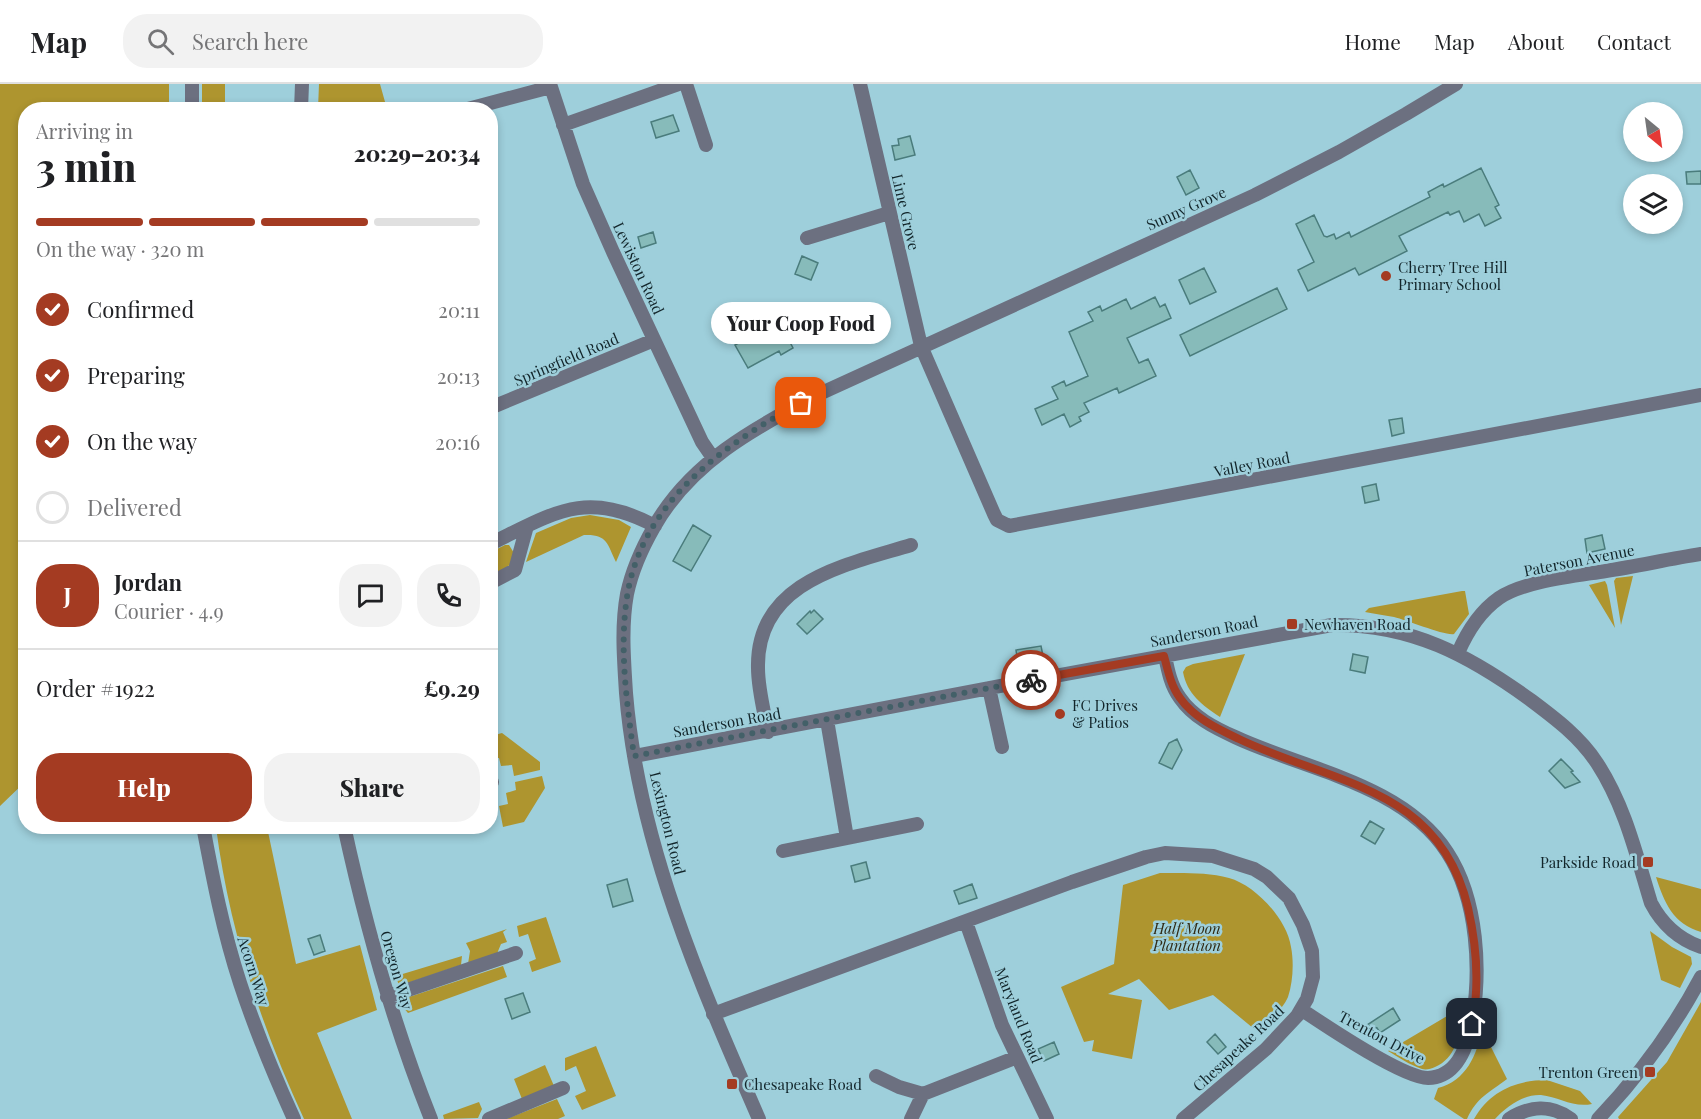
<!DOCTYPE html>
<html lang="en">
<head>
<meta charset="utf-8">
<style>
	:root { --surface:#fff; --page:#f2f2f2; --text:#202124; --muted:#757577; --line:#e0e0e0; --accent:#a43b22 }
	body { margin:0; font-family:"Playfair Display",serif; background:var(--page); color:var(--text); height:100vh; display:flex; flex-direction:column; font-size:22px; white-space:nowrap }
	* { box-sizing:border-box; margin:0 }
	p { font-size:20px; color:var(--muted) }
	.icon { flex:none; width:33px; height:33px; fill:none; stroke:currentColor; stroke-width:2; stroke-linecap:round; stroke-linejoin:round }
	.map { position:relative; flex:1; overflow:hidden }
	.sheet { position:absolute; left:18px; top:18px; width:480px; height:732px; display:flex; flex-direction:column; background:var(--surface); border-radius:24px; box-shadow:0 3px 9px #0003 }
	.sheet>* { flex:none }
	.needle { width:39px; rotate:151deg }
	.buttons { position:absolute; left:1623px; top:18px; display:grid; gap:12px }
	.buttons a { display:grid; place-items:center; width:60px; height:60px; border-radius:50%; background:var(--surface); box-shadow:0 3px 9px #0003; font-size:30px }
	.pin { position:absolute; display:grid; place-items:center; width:51px; height:51px; color:#fff; margin:-26px; border-radius:12px; box-shadow:0 3px 9px #0006 }
	.courier { position:absolute; display:grid; place-items:center; width:60px; height:60px; margin:-30px; border:4px solid #a43b22; border-radius:50%; background:#fff; color:#222; box-shadow:0 2px 8px #0007 }
	.bubble { position:absolute; height:42px; border-radius:21px; background:var(--surface); box-shadow:0 3px 9px #0003; font-size:20px; font-weight:800; line-height:42px; text-align:center }
	.summary em { font-style:normal; font-weight:800 }
	.summary div { display:flex; flex-direction:column-reverse }
	.summary { display:flex; align-items:center; justify-content:space-between; height:102px; padding:0 18px }
	h1 { font-size:39px; font-weight:800; line-height:45px }
	.bar { display:grid; grid-template-columns:repeat(4,1fr); gap:9px 6px; align-content:center; height:72px; padding:0 18px }
	.bar i { height:8px; border-radius:4px; background:var(--line) }
	.bar .active { background:var(--accent) }
	.bar p { grid-column:span 4 }
	.line { display:flex; align-items:center; gap:15px; padding:0 18px; border-top:2px solid var(--line) }
	.line div { flex:1 }
	.round { display:grid; place-items:center; flex:none; width:63px; height:63px; border-radius:24px; background:var(--page) }
	ol { padding:0 18px; list-style:none }
	li { display:flex; align-items:center; gap:18px; height:66px }
	li p { margin-inline-start:auto }
	li .icon { padding:6px; border-radius:50%; background:var(--accent); color:#fff; stroke-width:4 }
	li:last-child { color:var(--muted) }
	li i { width:33px; height:33px; border:3px solid var(--line); border-radius:50% }
	.primary-button { display:flex; gap:12px; margin-top:auto; padding:12px 18px }
	.primary-button a { flex:1; height:69px; border-radius:24px; background:var(--accent); color:#fff; font-size:24px; font-weight:800; line-height:69px; text-align:center }
	.primary-button a+a { background:var(--page); color:var(--text) }
	header { display:flex; align-items:center; gap:36px; box-sizing:border-box; height:84px; padding:0 30px; background:var(--surface); border-bottom:2px solid var(--line) }
	header strong { font-size:28px }
	nav { display:flex; gap:33px; margin-inline-start:auto; font-size:21px }
	.search { width:420px; height:54px; background:var(--page); display:flex; align-items:center; gap:15px; box-sizing:border-box; padding:0 21px; border-radius:24px; color:var(--muted); font-size:22px }
	.map>svg:first-child { display:block }
	.green { fill:#ae952f }
	.building { fill:#87bbba; stroke:#4a7c7c; stroke-width:1.5 }
	.lines { fill:none; stroke-linecap:round; stroke-linejoin:round }
	.minor { stroke:#6c7080; stroke-width:14 }
	.done { stroke:#436068; stroke-width:6; stroke-dasharray:0 10.8 }
	.route { stroke:#a43b22; stroke-width:8 }
	.poi-dot { fill:#a43b22; stroke:#9ecfdb; stroke-width:2 }
	.labels { text-anchor:middle; dominant-baseline:central; stroke-width:5; stroke-linejoin:round; paint-order:stroke }
	.street-label { font-size:15px; fill:#12252a; stroke:#9ecfdb }
	.poi-label { font-size:15px; fill:#12252a; stroke:#9ecfdb; text-anchor:start }
	.park-label { font-size:15px; font-style:italic; fill:#312b15; stroke:#9ecfdb }
</style>
</head>
<body>
<header>
<strong>Map</strong>
<div class="search"><svg class="icon" aria-label="search" viewBox="0 0 24 24"><circle cx="10" cy="10" r="6"/><path d="M15 15l6 6"/></svg>Search here</div>
<nav><a>Home</a><a>Map</a><a>About</a><a>Contact</a></nav>
</header>
<div class="map">
<svg width="1701" height="1035" viewBox="0 0 1701 1035">
	<rect width="100%" height="100%" fill="#9ecfdb"/>
	<path class="green" d="M0,0H169V25L26,26V697L0,722Z
		M202,0H225V25H202Z
		M319,0H380L387,25H318Z
		M590,431L619,436L631,443L616,478C607,459 607,450 584,451L526,478L536,449L571,434Z
		M505,461H509L514,469L511,480L491,495V468Z
		M1633,492L1621,541L1614,497L1616,494Z
		M1605,497L1607,501L1615,544L1589,501Z
		M1462,507H1465L1469,530L1454,550C1445,552 1407,536 1394,533C1384,531 1374,530 1365,528L1369,524Z
		M1245,570L1220,633C1202,621 1187,610 1183,588L1186,583L1193,580Z
		M502,649L540,678V686L514,692L512,681L501,682L499,674H491V652Z
		M542,692L545,704L524,738L503,743L499,722L508,720L506,709L516,706L515,698Z
		M216,743H267L296,880L360,861L377,926L317,949L352,1035H304C261,942 229,845 216,743Z
		M1160,789C1183,789 1207,788 1229,794C1255,801 1287,835 1291,863C1294,878 1293,898 1288,913C1283,925 1268,938 1259,949L1213,911L1169,926L1139,895L1108,910L1142,916L1132,975L1092,967L1094,956L1084,958L1061,903L1114,880L1123,801Z
		M1656,793L1701,805V848C1673,840 1664,818 1656,793Z
		M546,833L561,878L532,888L529,878L536,875L528,850L519,853L517,842Z
		M507,845L503,848L507,858L501,860L496,872L468,880L470,867L466,859Z
		M1650,847L1672,863L1691,873L1692,880L1680,904L1661,896Z
		M462,872L461,881L399,902L396,892Z
		M503,882L507,893L408,929L402,922L403,915Z
		M1701,918V1035H1619L1618,1033L1667,978Z
		M1464,922C1460,944 1459,973 1435,983C1431,985 1426,986 1422,985C1410,981 1398,973 1388,967Z
		M1482,945L1507,995C1489,1009 1477,1013 1467,1035H1464L1434,1015L1438,1004C1466,997 1477,971 1482,945Z
		M596,962L616,1012L582,1026L575,1012L586,1007L576,982L565,987V974Z
		M545,981L554,1002L522,1015L514,995Z
		M1547,996L1580,1007L1592,1020C1573,1024 1559,1013 1541,1011C1523,1010 1506,1023 1495,1035H1474C1490,1007 1516,996 1547,996Z
		M557,1015L565,1032L558,1035H506Z
		M479,1018L482,1025L478,1034L444,1035L443,1031Z"/>
	<path class="building" d="M673,31L679,47L656,54L651,38Z
		M910,52L915,71L895,76L892,62L899,61L898,55Z
		M1481,84L1499,121L1495,123L1501,134L1485,142L1479,130L1464,138L1459,127L1450,131L1448,128L1399,152L1407,167L1359,191L1355,184L1308,207L1298,186L1314,178L1296,140L1314,131L1324,152L1327,153L1334,150L1336,155L1349,148L1351,153L1430,113L1428,108L1443,100L1444,103Z
		M1190,86L1199,104L1186,111L1177,93Z
		M1701,87V100H1687L1686,88Z
		M653,148L656,159L641,164L638,153Z
		M802,172L818,179L811,196L795,190Z
		M1204,184L1216,208L1190,220L1179,196Z
		M1277,204L1287,225L1190,272L1180,251Z
		M1155,213L1160,223L1165,220L1171,234L1127,254L1139,279L1148,275L1156,292L1119,309L1117,304L1084,319L1089,328L1079,333L1081,337L1070,343L1064,330L1042,341L1035,325L1058,315L1052,303L1064,297L1066,302L1088,292L1069,248L1093,237L1088,228L1100,222L1102,227L1126,215L1131,225Z
		M763,245L768,254L783,245L793,264L781,271L779,267L748,284L735,261Z
		M1402,334L1404,349L1392,352L1389,336Z
		M1376,400L1379,416L1365,419L1362,403Z
		M693,441L711,452L691,487L673,477Z
		M1602,451L1605,465L1587,469L1585,455Z
		M814,526L823,535L807,550L797,540L810,527L811,529Z
		M1041,562L1044,577L1018,579L1016,566Z
		M1353,570L1368,573L1365,589L1350,586Z
		M1177,655L1182,666L1172,685L1159,679L1169,659Z
		M1561,675L1573,687L1571,688L1580,698L1565,704L1549,687Z
		M1370,737L1384,745L1375,760L1361,752Z
		M866,778L870,794L855,798L851,782Z
		M627,795L633,817L613,823L607,801Z
		M972,800L977,814L959,820L954,807Z
		M320,851L325,867L314,871L308,855Z
		M523,909L530,928L512,935L505,915Z
		M1393,924L1400,936L1380,949L1377,944L1367,941Z
		M1215,950L1226,963L1218,970L1207,958Z
		M1054,958L1059,970L1044,977L1038,965Z"/>
	<g class="lines">
		<path class="minor" d="M550,0L583,100L613,168L702,358L713,374
			M686,0L706,61
			M860,0L921,262L994,430L997,436L1009,442L1701,311
			M192,26V0
			M301,26L302,0
			M464,26L551,3
			M563,41L679,0
			M807,154L889,129
			M490,324L654,256
			M490,460C554,429 586,405 655,442
			M490,499L515,486L527,442
			M1458,569C1467,548 1479,528 1499,514C1524,497 1575,492 1606,487C1638,482 1669,475 1701,470
			M1165,572C1168,587 1171,602 1180,614C1193,633 1215,644 1235,653C1303,685 1403,700 1447,768C1478,815 1482,889 1471,943C1466,966 1456,993 1428,994C1403,994 1326,942 1302,926
			M989,604L1002,663
			M827,636L847,754
			M768,648C764,627 758,605 758,584C756,497 846,481 911,461
			M634,672L989,604L1332,541C1411,540 1469,571 1532,617C1556,635 1580,653 1597,679C1625,722 1636,770 1651,819C1662,840 1678,855 1701,863
			M490,698H492
			M203,742C213,795 223,847 240,899C255,945 274,991 294,1035
			M344,742C366,843 393,940 431,1035
			M783,767L917,740
			M966,838L1002,941L1047,1035
			M387,913L516,869
			M713,930L1072,798L1146,773L1165,769L1213,772L1254,785L1267,793L1289,814L1303,841L1312,867L1313,893L1307,915L1297,932L1266,965L1183,1035
			M876,992L899,1003L923,1010L1017,973
			M489,1035L563,1004
			M759,1035C700,900 638,758 626,609C624,576 621,543 627,510C632,486 642,464 654,443C690,379 754,344 817,311L1255,111L1339,68L1406,30L1456,0
			M911,1035L923,1010
			M1509,1035C1529,1022 1551,1020 1571,1035
			M1598,1035C1638,993 1674,944 1701,893"/>
	</g>
	<g class="lines">
		<path class="done" d="M801,319C724,360 641,419 627,513C619,566 627,620 634,672L1031,596"/>
		<path class="route" d="M1031,596L1164,572C1168,587 1171,602 1180,614C1194,634 1218,645 1239,655C1333,700 1440,703 1468,824C1477,863 1480,900 1472,940"/>
	</g>
	<g class="poi-dot">
		<circle cx="1386" cy="192" r="6"/>
		<rect x="1286" y="534" width="12" height="12" rx="3"/>
		<circle cx="1060" cy="630" r="6"/>
		<rect x="1642" y="772" width="12" height="12" rx="3"/>
		<rect x="1644" y="982" width="12" height="12" rx="3"/>
		<rect x="726" y="994" width="12" height="12" rx="3"/>
	</g>
	<g class="labels">
		<g class="street-label">
			<text transform="translate(1186 124) rotate(-24)">Sunny Grove</text>
			<text transform="translate(906 128) rotate(77)">Lime Grove</text>
			<text transform="translate(639 184) rotate(65)">Lewiston Road</text>
			<text transform="translate(566 275) rotate(-23)">Springfield Road</text>
			<text transform="translate(1252 380) rotate(-11)">Valley Road</text>
			<text transform="translate(1579 476) rotate(-11)">Paterson Avenue</text>
			<text transform="translate(1204 547) rotate(-11)">Sanderson Road</text>
			<text transform="translate(727 638) rotate(-10)">Sanderson Road</text>
			<text transform="translate(668 739) rotate(76)">Lexington Road</text>
			<text transform="translate(397 886) rotate(74)">Oregon Way</text>
			<text transform="translate(254 887) rotate(72)">Acorn Way</text>
			<text transform="translate(1019 931) rotate(68)">Maryland Road</text>
			<text transform="translate(1382 953) rotate(28)">Trenton Drive</text>
			<text transform="translate(1238 964) rotate(-43)">Chesapeake Road</text>
		</g>
		<g class="poi-label">
			<text x="1398" y="183">Cherry Tree Hill<tspan x="1398" dy="17">Primary School</tspan></text>
			<text x="1304" y="540">Newhaven Road</text>
			<text x="1072" y="621">FC Drives<tspan x="1072" dy="17">&amp; Patios</tspan></text>
			<text x="1636" y="778" text-anchor="end">Parkside Road</text>
			<text x="1638" y="988" text-anchor="end">Trenton Green</text>
			<text x="744" y="1000">Chesapeake Road</text>
		</g>
		<g class="park-label">
			<text x="1187" y="844">Half Moon<tspan x="1187" dy="17">Plantation</tspan></text>
		</g>
	</g>
</svg>
<div class="buttons">
<a><svg class="needle" viewBox="-14 -14 28 28"><path d="M0-13l5 13h-10z" fill="#e53935"/><path d="M0 13l5-13h-10z" fill="#757577"/></svg></a>
<a><svg class="icon" aria-label="layers" viewBox="0 0 24 24"><path d="M12 4l9 5-9 5-9-5zM3 14l9 5 9-5"/></svg></a>
</div>
<div class="pin" style="left:801px;top:319px;background:#ea580c"><svg class="icon" aria-label="bag" viewBox="0 0 24 24"><path d="M5 8h14l-1 12H6zM9 8a3 3 0 0 1 6 0"/></svg></div>
<div class="pin" style="left:1472px;top:940px;background:#1f2937"><svg class="icon" aria-label="home" viewBox="0 0 24 24"><path d="M3 11l9-7 9 7M6 9v11h12V9"/></svg></div>
<div class="courier" style="left:1031px;top:596px"><svg class="icon" aria-label="bike" viewBox="0 0 24 24"><circle cx="6" cy="16" r="4"/><circle cx="18" cy="16" r="4"/><path d="M6 16l4-8h5l3 8M10 8l3 8H6M13 5h3"/></svg></div>
<div class="bubble" style="left:711px;top:218px;width:180px">Your Coop Food</div>
<section class="sheet">
<div class="summary"><div><h1>3 min</h1><p>Arriving in</p></div><em>20:29–20:34</em></div>
<div class="bar"><i class="active"></i><i class="active"></i><i class="active"></i><i></i><p>On the way · 320 m</p></div>
<ol>
<li><svg class="icon" aria-label="check" viewBox="0 0 24 24"><path d="M5 12l5 5 9-10"/></svg>Confirmed<p>20:11</p></li>
<li><svg class="icon" aria-label="check" viewBox="0 0 24 24"><path d="M5 12l5 5 9-10"/></svg>Preparing<p>20:13</p></li>
<li><svg class="icon" aria-label="check" viewBox="0 0 24 24"><path d="M5 12l5 5 9-10"/></svg>On the way<p>20:16</p></li>
<li><i></i>Delivered</li>
</ol>
<div class="line" style="height:108px"><b class="round" style="background:var(--accent);color:#fff">J</b><div><b>Jordan</b><p>Courier · 4.9</p></div><a class="round"><svg class="icon" aria-label="chat" viewBox="0 0 24 24"><path d="M4 5h16v11H9l-5 4z"/></svg></a><a class="round"><svg class="icon" aria-label="phone" viewBox="0 0 24 24"><path d="M5 4h4l2 5-3 2q2 4 5 5l2-3 5 2v4C11 20 4 13 5 4z"/></svg></a></div>
<div class="line" style="height:78px"><div>Order #1922</div><b>£9.29</b></div>
<div class="primary-button"><a>Help</a><a>Share</a></div>
</section>
</div>
</body>
</html>
